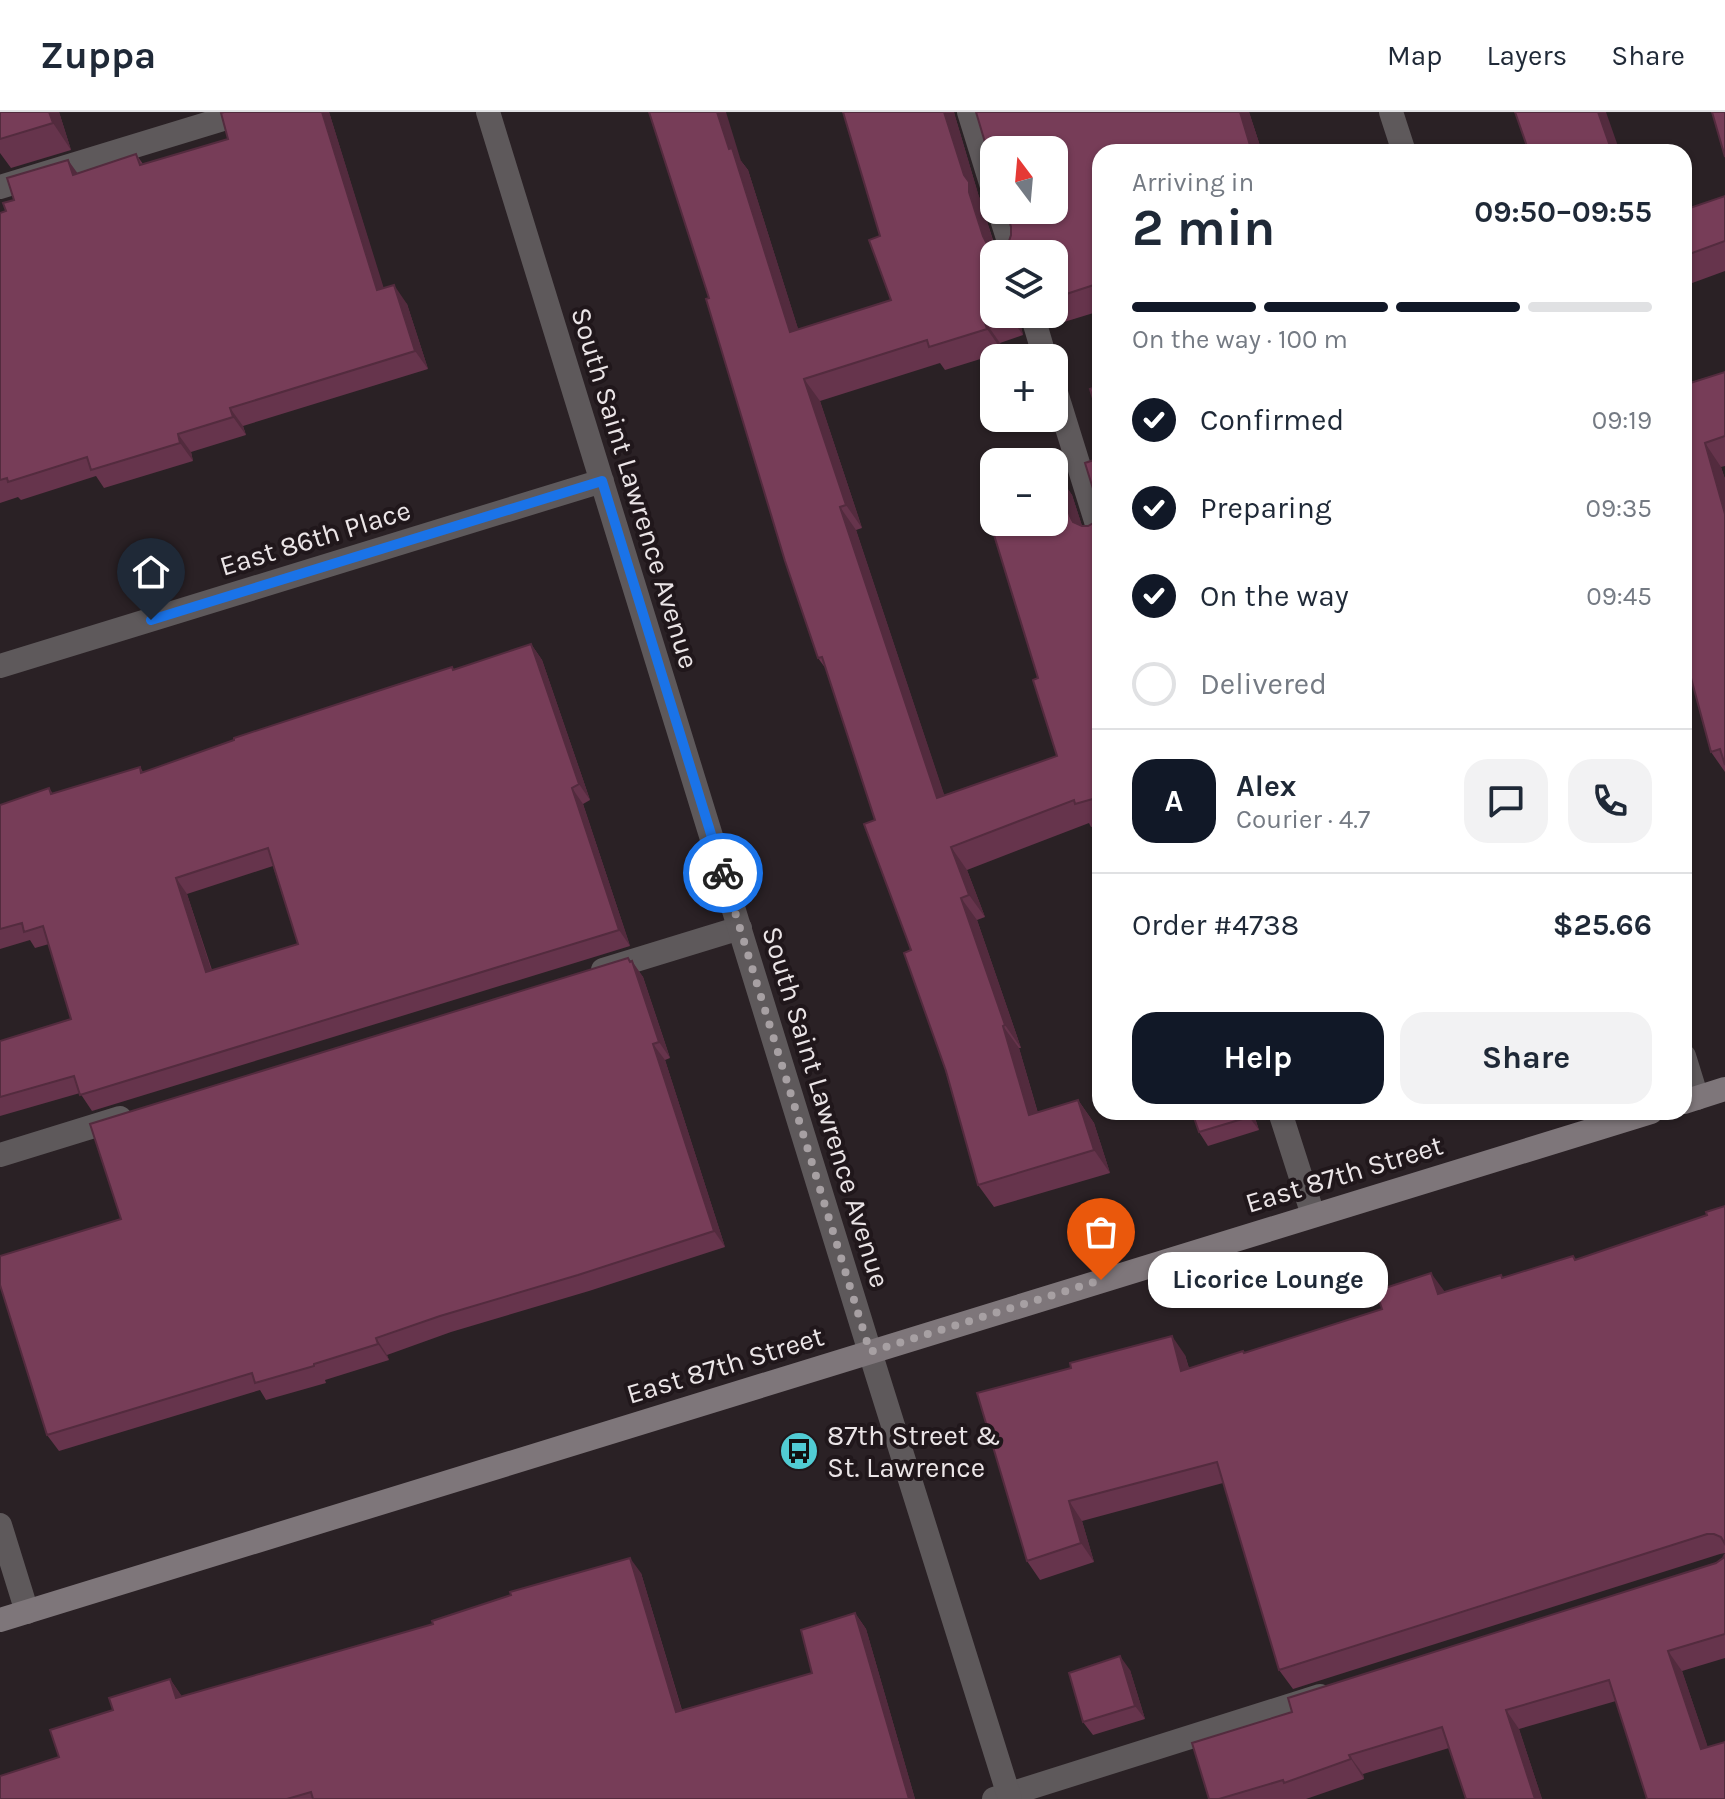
<!DOCTYPE html>
<html lang="en">
<head>
<meta charset="utf-8">
<style>
	:root { --surface:#fff; --page:#f2f2f3; --text:#1f2937; --muted:#747a83; --line:#e0e1e3; --accent:#111827 }
	body { margin:0; font-family:Karla,sans-serif; background:var(--page); color:var(--text); height:100vh; display:flex; flex-direction:column; font-size:30px; white-space:nowrap }
	* { box-sizing:border-box; margin:0 }
	p { font-size:26px; color:var(--muted) }
	.icon { flex:none; width:44px; height:44px; fill:none; stroke:currentColor; stroke-width:2; stroke-linecap:round; stroke-linejoin:round }
	.map { position:relative; flex:1; overflow:hidden }
	.drawer { position:absolute; left:1092px; top:32px; width:600px; height:976px; display:flex; flex-direction:column; background:var(--surface); border-radius:24px; box-shadow:0 2px 6px #0004 }
	.drawer>* { flex:none }
	.needle { width:52px; rotate:344deg }
	.controls { position:absolute; left:980px; top:24px; display:grid; gap:16px }
	.controls a { display:grid; place-items:center; width:88px; height:88px; border-radius:16px; background:var(--surface); box-shadow:0 2px 6px #0004; font-size:40px }
	.pin { position:absolute; display:grid; place-items:center; width:68px; height:68px; color:#fff; margin:-82px -34px; border-radius:50% 50% 50% 0; rotate:-45deg; box-shadow:0 0 8px #0007 }
	.pin .icon { rotate:45deg }
	.courier { position:absolute; display:grid; place-items:center; width:80px; height:80px; margin:-40px; border:6px solid #1a73e8; border-radius:50%; background:#fff; color:#222; box-shadow:0 2px 10px #0007 }
	.bubble { position:absolute; height:56px; border-radius:24px; background:var(--surface); box-shadow:0 2px 6px #0004; font-size:26px; font-weight:700; line-height:56px; text-align:center }
	.summary em { font-style:normal; font-weight:700 }
	.summary div { display:flex; flex-direction:column-reverse }
	.summary { display:flex; align-items:center; justify-content:space-between; height:136px; padding:0 40px }
	h1 { font-size:52px; font-weight:700; line-height:60px }
	.bar { display:grid; grid-template-columns:repeat(4,1fr); gap:12px 8px; align-content:center; height:96px; padding:0 40px }
	.bar i { height:10px; border-radius:6px; background:var(--line) }
	.bar .selected { background:var(--accent) }
	.bar p { grid-column:span 4 }
	.line { display:flex; align-items:center; gap:20px; padding:0 40px; border-top:2px solid var(--line) }
	.line div { flex:1 }
	.round { display:grid; place-items:center; flex:none; width:84px; height:84px; border-radius:24px; background:var(--page) }
	ol { padding:0 40px; list-style:none }
	li { display:flex; align-items:center; gap:24px; height:88px }
	li p { margin-inline-start:auto }
	li .icon { padding:8px; border-radius:50%; background:var(--accent); color:#fff; stroke-width:4 }
	li:last-child { color:var(--muted) }
	li i { width:44px; height:44px; border:4px solid var(--line); border-radius:50% }
	.button { display:flex; gap:16px; margin-top:auto; padding:16px 40px }
	.button a { flex:1; height:92px; border-radius:24px; background:var(--accent); color:#fff; font-size:32px; font-weight:700; line-height:92px; text-align:center }
	.button a+a { background:var(--page); color:var(--text) }
	header { display:flex; align-items:center; gap:48px; box-sizing:border-box; height:112px; padding:0 40px; background:var(--surface); border-bottom:2px solid var(--line) }
	header strong { font-size:38px }
	nav { display:flex; gap:44px; margin-inline-start:auto; font-size:28px }
	.map>svg:first-child { display:block }
	.lines { fill:none; stroke-linecap:round; stroke-linejoin:round }
	.lane { stroke:#5e595b; stroke-width:24 }
	.street { stroke:#5e595b; stroke-width:24 }
	.secondary { stroke:#7e767a; stroke-width:24 }
	.wall { fill:#66344c; fill-rule:evenodd }
	.shaded-wall { fill:#532b3e }
	.building { fill:#773d58; stroke:#532b3e; stroke-width:2; fill-rule:evenodd }
	.done { stroke:#a7a0a3; stroke-width:8; stroke-dasharray:0 14.4 }
	.route { stroke:#1a73e8; stroke-width:10 }
	.labels { text-anchor:middle; dominant-baseline:central; stroke-width:8; stroke-linejoin:round; paint-order:stroke }
	.street-label { font-size:28px; fill:#ebe5e7; stroke:#20171b }
	.poi-label { font-size:28px; fill:#ebe5e7; stroke:#20171b; text-anchor:start }
</style>
</head>
<body>
<header>
<strong>Zuppa</strong>
<nav><a>Map</a><a>Layers</a><a>Share</a></nav>
</header>
<div class="map">
<svg width="1725" height="1687" viewBox="0 0 1725 1687">
	<rect width="100%" height="100%" fill="#2a2125"/>
	<g class="lines">
		<path class="lane" d="M969,0L994,81
			M0,75L246,0
			M999,98L1013,142
			M1032,202L1045,246
			M1054,274L1100,422
			M603,858L740,816
			M1280,1000L1313,1103
			M0,1043L120,1006
			M0,1413L27,1500
			M994,1687L1320,1584"/>
		<path class="street" d="M488,0L870,1240L1010,1687
			M1391,0L1404,40
			M0,554L602,369
			M1684,944L1697,986"/>
		<path class="secondary" d="M1684,990L1725,977
			M0,1508L1651,1000"/>
	</g>
	<path class="wall" d="M0,0H59L71,38L11,56L0,41Z
		M224,0H329L383,176L407,192L428,257L243,314L246,323L191,340L193,349L104,376L96,364L21,388L18,385L0,391V101L6,99L14,88L78,62L136,42L143,52L228,27Z
		M843,0H954L955,4L979,85L985,93V103L995,134L1002,133L1009,129L1011,123V115L976,0H1249L1262,40H1100V199L1051,214L1043,202H1054V142H994V202H1018L1023,223L1000,231L1003,240L945,258L940,251L820,289L862,416L856,418L944,683L1057,644L1038,566L1056,360L1072,383L1082,414H1088L1095,410L1098,403L1100,346V712L1091,715L1089,711L967,758L985,805L977,808L1021,936H1019L1038,1001L1078,988L1094,1011L1110,1061L994,1095L978,1073L911,838L875,708L826,557L818,546L709,186L741,49L748,58L798,217L891,188L880,124Z
		M1725,84V159L1684,174V98Z
		M1684,247L1691,270L1725,260V354L1721,355L1725,367V660L1711,640L1684,540Z
		M531,532L542,548L590,688L583,692L630,834L92,999L80,981L0,1004V929L71,907L49,832L35,836L30,828L0,837V693L49,676L53,682L140,655L143,660ZM273,754L298,832L212,858L187,782Z
		M631,849L643,865L670,946L665,948L725,1135L589,1179L451,1220L387,1243L389,1248L325,1268L326,1271L266,1288L260,1278L59,1339L47,1323L121,1107Z
		M1192,1000H1253L1259,1018L1208,1034L1199,1020Z
		M1725,1094V1441L1720,1442L1293,1577L1279,1558L1223,1371L1082,1409L1094,1450L1040,1468L1027,1449L977,1281L1185,1243L1189,1256L1243,1239L1244,1241L1501,1163L1502,1166L1573,1144L1576,1148L1707,1103Z
		M1725,1442V1546L1682,1559L1725,1687L1616,1589L1519,1617L1542,1687H1466L1449,1636L1363,1662L1364,1667L1306,1687H1209L1292,1600L1716,1451L1723,1446Z
		M641,1461L682,1598L812,1561L855,1501L866,1517L915,1687H0L59,1645L113,1598L170,1567L182,1585Z
		M1130,1558L1145,1607L1093,1623L1083,1610Z"/>
	<path class="shaded-wall" d="M49,0H59L71,38L53,11Z
		M322,0H329L390,196L377,178Z
		M717,0H726L741,49L748,58L806,242L790,220Z
		M944,0H954L955,4L979,85L985,93V103L997,142H995L983,124Z
		M1240,0H1249L1262,40H1252Z
		M1598,0H1606L1620,40H1612Z
		M68,48L81,66L73,63Z
		M394,173L407,192L428,257L415,239Z
		M1008,202H1018L1023,223Z
		M984,208L1000,231L1003,240L987,217Z
		M1684,247L1700,297L1684,274Z
		M804,267L820,289L862,416L846,393Z
		M230,296L243,314L246,323L233,305Z
		M178,322L191,340L193,349L180,331Z
		M1705,331L1721,355L1725,367V402Z
		M1056,360L1072,383L1086,426L1070,404Z
		M840,395L856,418L953,709L937,686Z
		M531,532L542,548L590,688L579,672Z
		M572,676L583,692L630,834L619,818Z
		M951,735L967,758L985,805L969,783Z
		M176,766L187,782L217,876L206,860Z
		M961,786L977,808L1021,936L1005,913Z
		M628,846L633,853L632,849L643,865L670,946L659,930Z
		M1003,914L1019,936L1045,1026L1029,1003Z
		M653,932L665,948L725,1135L714,1119Z
		M1078,988L1094,1011L1110,1061L1094,1038Z
		M1248,1000H1253L1259,1018L1249,1005Z
		M1431,1161L1445,1180L1438,1182Z
		M1172,1224L1185,1243L1195,1278L1181,1259Z
		M376,1226L387,1243L389,1248L378,1232Z
		M1069,1389L1082,1409L1094,1450L1081,1431Z
		M630,1446L641,1461L687,1616L676,1600Z
		M855,1501L866,1517L915,1687H909Z
		M1668,1539L1682,1559L1715,1656L1701,1637Z
		M1120,1544L1130,1558L1145,1607L1135,1594Z
		M170,1567L181,1583L187,1602L176,1586Z
		M1506,1598L1519,1617L1542,1687H1535Z
		M1349,1643L1363,1662L1364,1667L1351,1647Z"/>
	<path class="building" d="M0,0H49L53,11L0,27Z
		M224,0H322L377,178L394,173L415,239L230,296L233,305L178,322L180,331L91,358L87,345L8,370L7,366L0,368V101L6,99L3,91L14,88L7,66L68,48L73,63L136,42L140,53L228,27L221,1Z
		M649,0H717L729,37L732,36L790,220L891,188L869,128L880,124L843,0H944L964,63L969,70V80L983,124L986,130L995,134L1002,133L1009,129L1011,123V115L1006,98H1054V38H994V66L992,63V54L976,0H1240L1252,40H1100V171L1054,186V142H994V202H1003L984,208L987,217L929,235L927,228L804,267L846,393L840,395L937,686L1057,644L1033,568L1038,566L982,384L994,380V410H1054V361L1056,360L1070,404L1073,410L1082,414H1088L1095,410L1098,403L1099,396L1085,351L1100,346V685L1075,692L1074,688L951,735L969,783L961,786L1005,913L1003,914L1029,1003L1078,988L1094,1038L978,1073L946,959L904,841L911,838L864,712L875,708L822,545L818,546L785,449L706,187L709,186Z
		M1515,0H1598L1612,40H1529Z
		M1712,0H1725V45Z
		M1725,84V129L1684,144V98Z
		M1725,260V324L1705,331L1725,402V653L1720,637L1711,640L1684,540V273Z
		M1100,274V309L1090,277Z
		M531,532L579,672L572,676L619,818L80,983L74,964L0,985V929L71,907L43,814L24,820L22,811L0,817V693L49,676L51,682L140,655L141,661L234,628V626L384,577L452,555L453,558ZM268,736L298,832L206,860L176,766Z
		M628,846L630,850L632,849L659,930L653,932L714,1119L578,1163L440,1204L376,1226L378,1232L314,1252V1254L255,1271L252,1261L47,1323L0,1173V1144L121,1107L90,1012Z
		M1192,1000H1248L1249,1005L1199,1020Z
		M1725,1094V1432L1721,1425L1714,1422H1707L1279,1558L1217,1350L1069,1389L1081,1431L1027,1449L977,1281L1071,1256L1070,1251L1172,1224L1181,1259L1243,1239L1244,1241L1382,1197L1376,1179L1431,1161L1438,1182L1501,1163L1502,1166L1573,1144L1575,1148L1707,1103L1706,1100Z
		M1725,1442V1522L1668,1539L1701,1637L1725,1630V1687H1647L1609,1568L1506,1598L1535,1687H1466L1442,1615L1349,1643L1351,1647L1284,1671L1283,1668L1219,1687H1209L1192,1631L1292,1600L1288,1586L1716,1451L1723,1446Z
		M630,1446L676,1600L812,1561L801,1518L855,1501L909,1687H313L311,1680L287,1687H0V1664L59,1645L50,1618L113,1598L109,1586L170,1567L176,1586L433,1512L432,1509L511,1483L510,1480Z
		M1120,1544L1135,1594L1083,1610L1069,1561Z"/>
	<g class="lines">
		<path class="done" d="M723,761L870,1240L1101,1168"/>
		<path class="route" d="M151,508L602,369L723,761"/>
	</g>
	<defs>
		<symbol id="bus-disc" viewBox="-11 -11 22 22"><circle r="9.5" fill="#51ccd4" stroke="#20171b"/><path d="M-5-6H5V4H4V6H2V4H-2V6H-4V4H-5ZM-3.5-4V0h7V-4ZM-3.5 1.2v1.5H-2V1.2ZM2 1.2v1.5H3.5V1.2Z" fill="#111"/></symbol>
	</defs>
	<g fill-rule="evenodd">
		<use href="#bus-disc" x="777" y="1317" width="44" height="44"/>
	</g>
	<g class="labels">
		<g class="street-label">
			<text transform="translate(635 376) rotate(73)">South Saint Lawrence Avenue</text>
			<text transform="translate(315 426) rotate(-17)">East 86th Place</text>
			<text transform="translate(826 995) rotate(73)">South Saint Lawrence Avenue</text>
			<text transform="translate(1344 1062) rotate(-17)">East 87th Street</text>
			<text transform="translate(725 1253) rotate(-17)">East 87th Street</text>
		</g>
		<g class="poi-label">
			<text x="827" y="1323">87th Street &amp;<tspan x="827" dy="32">St. Lawrence</tspan></text>
		</g>
	</g>
</svg>
<div class="controls">
<a><svg class="needle" viewBox="-14 -14 28 28"><path d="M0-13l5 13h-10z" fill="#e53935"/><path d="M0 13l5-13h-10z" fill="#747a83"/></svg></a>
<a><svg class="icon" aria-label="layers" viewBox="0 0 24 24"><path d="M12 4l9 5-9 5-9-5zM3 14l9 5 9-5"/></svg></a>
<a>+</a>
<a>−</a>
</div>
<div class="pin" style="left:1101px;top:1168px;background:#ea580c"><svg class="icon" aria-label="bag" viewBox="0 0 24 24"><path d="M5 8h14l-1 12H6zM9 8a3 3 0 0 1 6 0"/></svg></div>
<div class="pin" style="left:151px;top:508px;background:#1f2937"><svg class="icon" aria-label="home" viewBox="0 0 24 24"><path d="M3 11l9-7 9 7M6 9v11h12V9"/></svg></div>
<div class="courier" style="left:723px;top:761px"><svg class="icon" aria-label="bike" viewBox="0 0 24 24"><circle cx="6" cy="16" r="4"/><circle cx="18" cy="16" r="4"/><path d="M6 16l4-8h5l3 8M10 8l3 8H6M13 5h3"/></svg></div>
<div class="bubble" style="left:1148px;top:1140px;width:240px">Licorice Lounge</div>
<section class="drawer">
<div class="summary"><div><h1>2 min</h1><p>Arriving in</p></div><em>09:50–09:55</em></div>
<div class="bar"><i class="selected"></i><i class="selected"></i><i class="selected"></i><i></i><p>On the way · 100 m</p></div>
<ol>
<li><svg class="icon" aria-label="check" viewBox="0 0 24 24"><path d="M5 12l5 5 9-10"/></svg>Confirmed<p>09:19</p></li>
<li><svg class="icon" aria-label="check" viewBox="0 0 24 24"><path d="M5 12l5 5 9-10"/></svg>Preparing<p>09:35</p></li>
<li><svg class="icon" aria-label="check" viewBox="0 0 24 24"><path d="M5 12l5 5 9-10"/></svg>On the way<p>09:45</p></li>
<li><i></i>Delivered</li>
</ol>
<div class="line" style="height:144px"><b class="round" style="background:var(--accent);color:#fff">A</b><div><b>Alex</b><p>Courier · 4.7</p></div><a class="round"><svg class="icon" aria-label="chat" viewBox="0 0 24 24"><path d="M4 5h16v11H9l-5 4z"/></svg></a><a class="round"><svg class="icon" aria-label="phone" viewBox="0 0 24 24"><path d="M5 4h4l2 5-3 2q2 4 5 5l2-3 5 2v4C11 20 4 13 5 4z"/></svg></a></div>
<div class="line" style="height:104px"><div>Order #4738</div><b>$25.66</b></div>
<div class="button"><a>Help</a><a>Share</a></div>
</section>
</div>
</body>
</html>
